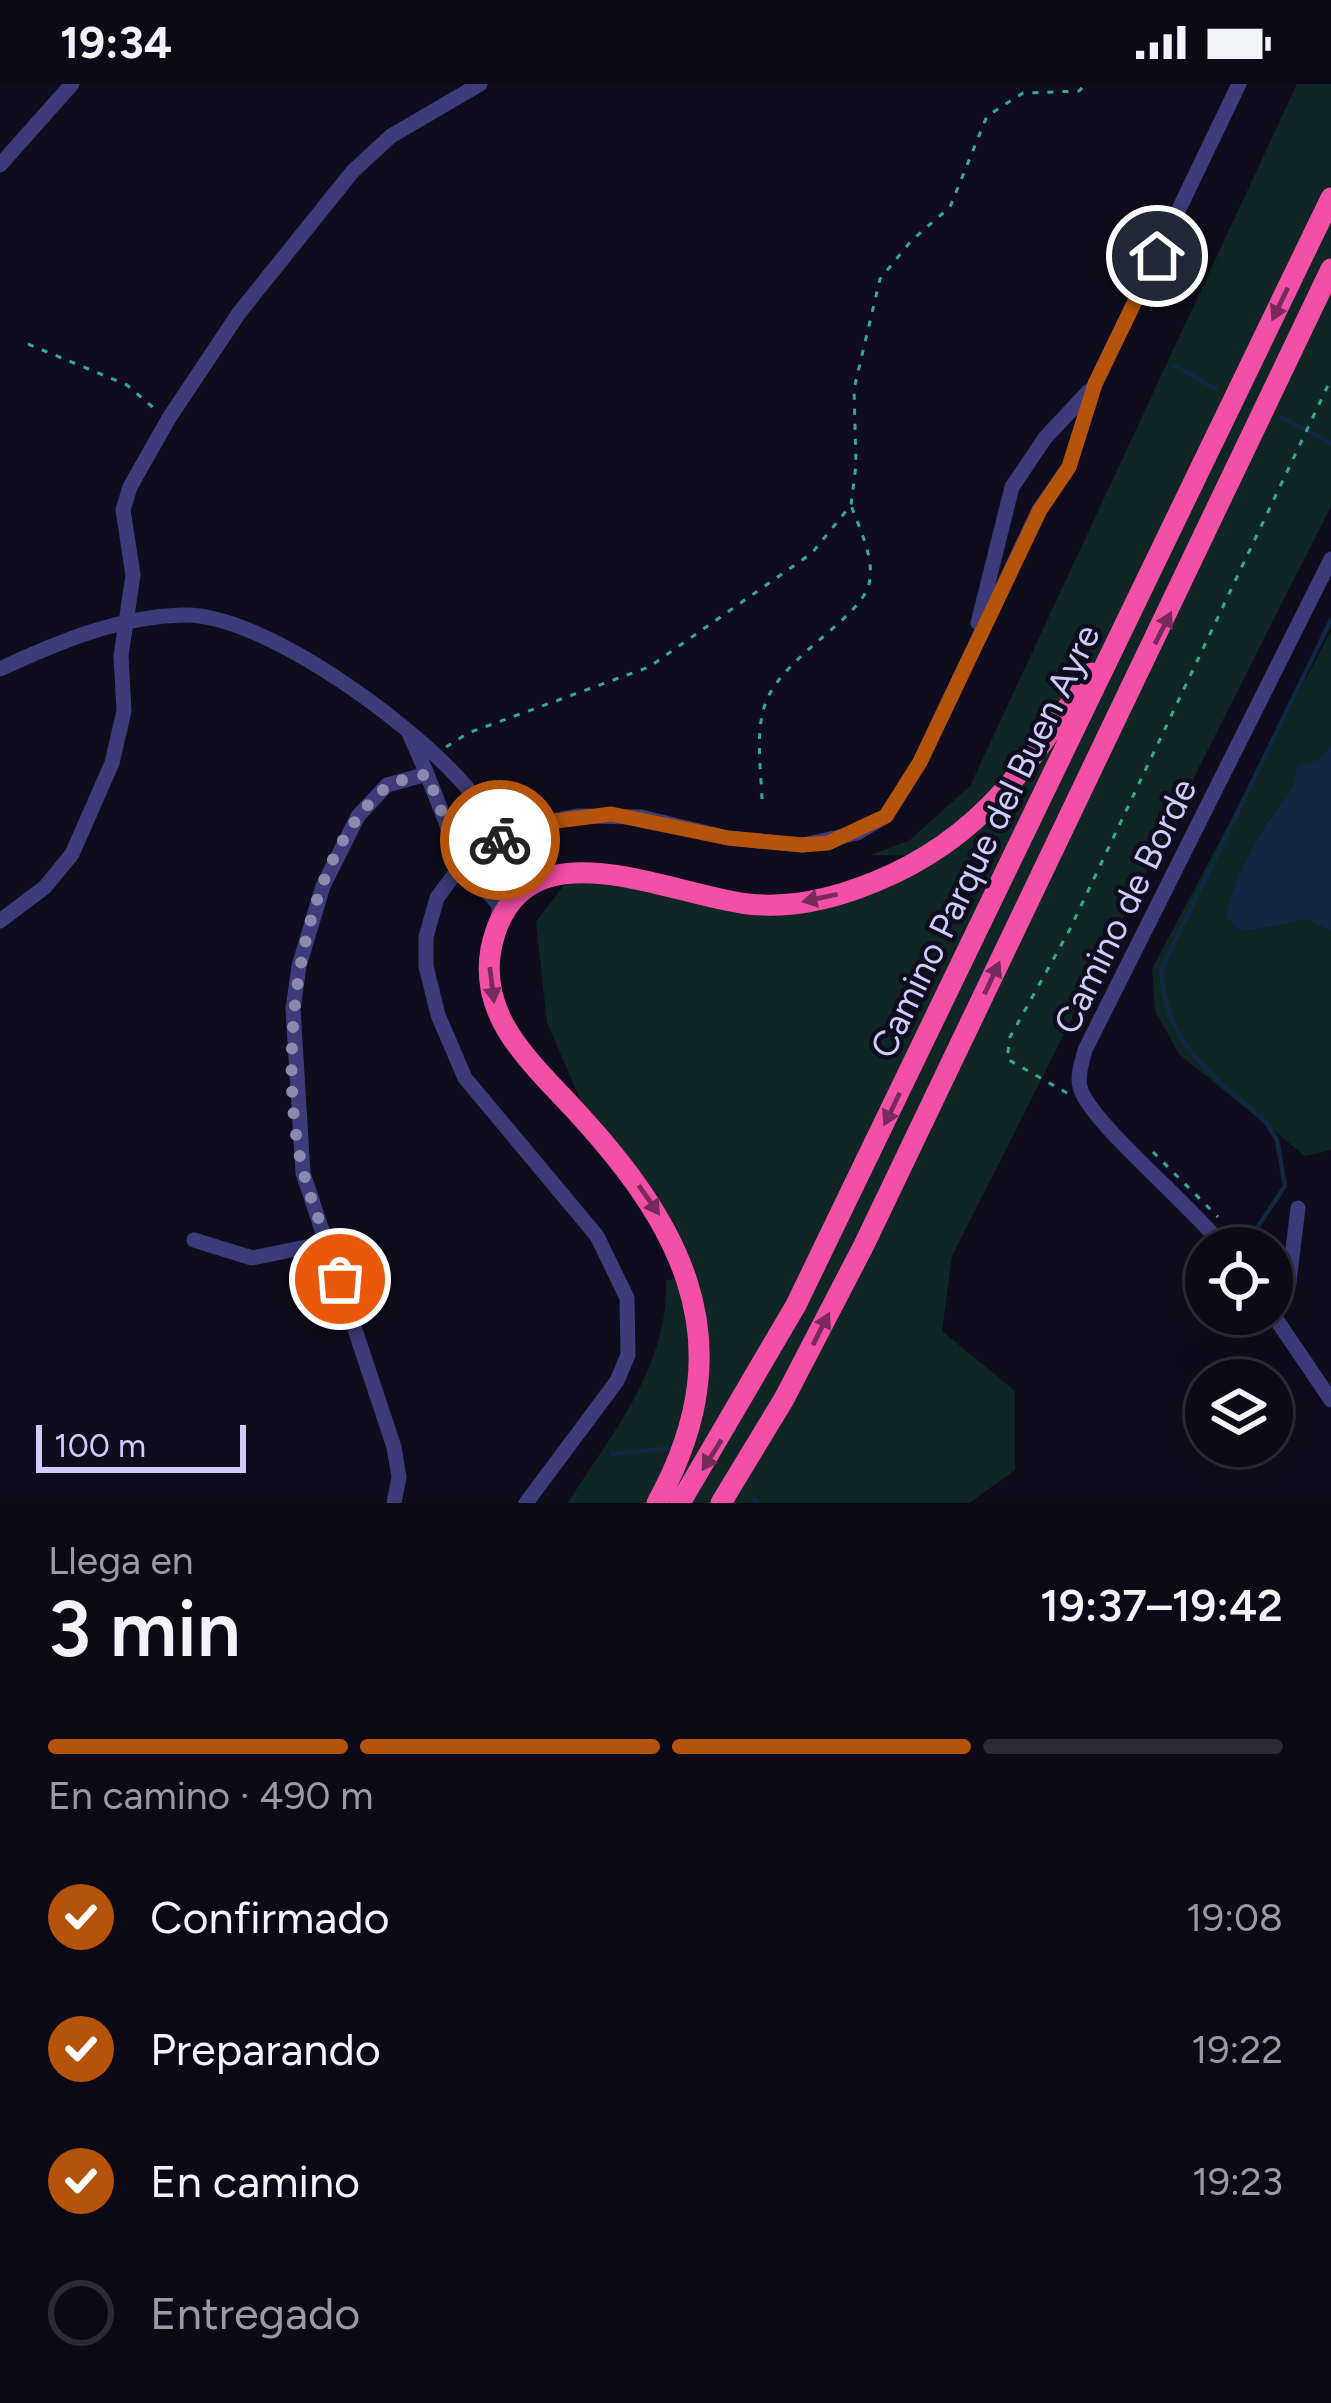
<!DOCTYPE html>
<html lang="es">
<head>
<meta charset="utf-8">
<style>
	:root { --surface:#0b0a16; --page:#14131f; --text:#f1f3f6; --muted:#9a9aa1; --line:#2b2b35; --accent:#b45309 }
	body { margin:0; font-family:Figtree,sans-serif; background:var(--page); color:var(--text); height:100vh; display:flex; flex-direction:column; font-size:45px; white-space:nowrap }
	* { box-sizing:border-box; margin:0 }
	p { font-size:39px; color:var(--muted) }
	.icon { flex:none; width:66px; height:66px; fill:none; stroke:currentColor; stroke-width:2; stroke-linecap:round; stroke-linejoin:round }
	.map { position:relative; height:1419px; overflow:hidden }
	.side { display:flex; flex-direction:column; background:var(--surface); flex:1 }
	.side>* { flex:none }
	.tools { position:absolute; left:1185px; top:1143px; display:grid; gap:24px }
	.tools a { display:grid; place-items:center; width:108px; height:108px; border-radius:50%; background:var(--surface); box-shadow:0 12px 48px #0002,0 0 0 3px var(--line); font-size:60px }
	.scale { position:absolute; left:36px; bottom:30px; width:210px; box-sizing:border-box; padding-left:12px; border:6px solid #cfccfc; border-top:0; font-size:33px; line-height:42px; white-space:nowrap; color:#cfccfc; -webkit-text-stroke:9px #0f0d1d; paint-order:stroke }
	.pin { position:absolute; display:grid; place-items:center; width:102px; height:102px; color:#fff; margin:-51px; border:6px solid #fff; border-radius:50%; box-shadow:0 3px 12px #0007 }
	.courier { position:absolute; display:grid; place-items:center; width:120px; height:120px; margin:-60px; border:9px solid #b45309; border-radius:50%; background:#fff; color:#222; box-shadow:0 3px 15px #0007 }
	.summary em { font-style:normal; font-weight:600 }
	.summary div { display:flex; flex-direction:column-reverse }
	.summary { display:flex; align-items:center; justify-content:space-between; height:204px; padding:0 48px }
	h1 { font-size:78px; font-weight:600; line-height:90px }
	.bar { display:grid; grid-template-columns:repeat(4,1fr); gap:18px 12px; align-content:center; height:144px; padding:0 48px }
	.bar i { height:15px; border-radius:9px; background:var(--line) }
	.bar .active { background:var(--accent) }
	.bar p { grid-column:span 4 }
	ol { padding:0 48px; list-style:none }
	li { display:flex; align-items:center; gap:36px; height:132px }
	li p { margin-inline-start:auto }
	li .icon { padding:12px; border-radius:50%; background:var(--accent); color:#fff; stroke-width:4 }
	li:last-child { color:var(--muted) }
	li i { width:66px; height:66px; border:6px solid var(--line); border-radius:50% }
	.status { display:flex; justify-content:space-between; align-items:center; height:84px; padding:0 60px; background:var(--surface); direction:ltr }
	.status svg { height:33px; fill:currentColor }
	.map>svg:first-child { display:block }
	.green { fill:#102624 }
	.water { fill:#112742 }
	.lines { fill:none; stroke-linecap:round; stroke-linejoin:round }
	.stream { stroke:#112742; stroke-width:4.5 }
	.path { stroke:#35a79b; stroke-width:3; stroke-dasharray:6 9; stroke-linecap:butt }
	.minor { stroke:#3b3c79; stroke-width:15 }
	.highway { stroke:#f44fa6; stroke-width:21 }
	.oneway { fill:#762b5b }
	.done { stroke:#8c89ae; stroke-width:12; stroke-dasharray:0 21.6 }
	.route { stroke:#b45309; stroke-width:15 }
	.labels { text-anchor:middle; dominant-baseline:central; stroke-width:9; stroke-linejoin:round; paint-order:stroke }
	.street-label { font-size:36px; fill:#cfccfc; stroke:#0f0d1d }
</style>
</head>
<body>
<div class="status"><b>19:34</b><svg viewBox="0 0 49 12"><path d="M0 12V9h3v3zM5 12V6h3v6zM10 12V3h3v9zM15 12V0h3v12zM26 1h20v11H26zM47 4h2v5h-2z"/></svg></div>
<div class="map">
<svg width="1331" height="1419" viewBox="0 0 1331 1419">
	<rect width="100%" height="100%" fill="#0f0d1d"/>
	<path class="green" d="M1297,0H1331V422L952,1172L942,1247L1015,1307V1386L969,1419H568C612,1349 669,1283 666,1196L688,1194L594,1048L547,938L536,838L574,788L776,821L925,772L871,771L910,756L970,702Z
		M1331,547V662L1270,734L1225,833L1244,848L1307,836L1331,847V1066L1305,1072L1179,970L1155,927L1152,885Z"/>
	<path class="water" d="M1331,662V847L1307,836L1243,848L1225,833C1233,800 1250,766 1268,738C1283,715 1295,711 1297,682L1318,676Z"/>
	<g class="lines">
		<path class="stream" d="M1174,281L1216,305
			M1281,333L1331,359
			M1250,1164L1253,1150L1285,1102L1277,1056L1266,1038C1214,991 1165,962 1161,886L1331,536
			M612,1370L672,1364
			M753,1414L757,1419"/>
		<path class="path" d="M28,260L127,301L157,327
			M446,663L468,649L649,583L812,469L851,421L856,381L854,305L880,195L911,157L950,123L987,32L1023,9L1079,7L1086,0
			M762,715C761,683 754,643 768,613C789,570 857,535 868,503C877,478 859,444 851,421
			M1067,1009L1007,975L1010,953L1069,847L1331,295
			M1153,1068L1218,1133"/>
		<path class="minor" d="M0,81L72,0
			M978,539L1012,403L1045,354L1089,307
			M0,585C58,558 120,532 185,531C267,530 429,651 476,715C498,744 487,791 538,797
			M409,649L427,690
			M0,837L45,803L72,770L112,679L124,627L121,572L133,491L123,426L130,403L169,334L239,229L353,87L391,52L480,0
			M194,1156L252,1174L330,1158
			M1224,1164C1196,1125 1087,1036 1080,1003C1077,991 1082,978 1085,966L1331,475
			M1272,1229L1331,1316
			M1275,1234L1289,1198L1298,1124
			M394,1419L399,1393L394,1363L303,1089L293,925L299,882L323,802L358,732L387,701L427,690L462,780L499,821V834
			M526,1419L617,1297L628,1271L627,1214L597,1152L465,994L438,931L426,882V853L437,814L462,780L490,760L541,739L579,732L641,733L728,754L803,761L857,749L886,732L920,678L1039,426L1069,383L1095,300L1239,0"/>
		<path class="highway" d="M657,1419C750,1251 677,1132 557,1007C519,968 480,924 491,865C518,733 664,810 748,820C784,824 822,817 856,805C975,764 1024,687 1091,589
			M680,1419L796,1221L1331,114
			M721,1419L784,1315L864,1161L1331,185"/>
	</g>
	<defs><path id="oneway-solid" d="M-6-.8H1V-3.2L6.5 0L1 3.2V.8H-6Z" transform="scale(3)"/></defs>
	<g class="oneway">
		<use href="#oneway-solid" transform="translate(1280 220) rotate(116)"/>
		<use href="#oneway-solid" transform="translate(1163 544) rotate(-63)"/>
		<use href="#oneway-solid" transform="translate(820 814) rotate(168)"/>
		<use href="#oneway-solid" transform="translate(992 894) rotate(-65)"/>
		<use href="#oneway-solid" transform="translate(492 901) rotate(83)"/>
		<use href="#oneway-solid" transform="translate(892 1025) rotate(116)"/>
		<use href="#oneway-solid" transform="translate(649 1116) rotate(55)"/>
		<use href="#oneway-solid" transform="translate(821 1245) rotate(-63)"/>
		<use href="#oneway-solid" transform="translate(712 1371) rotate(122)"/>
	</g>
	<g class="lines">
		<path class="done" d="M340,1195C330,1160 313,1126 304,1090C275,984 295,781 384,705C394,696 413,694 427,690L462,780L500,756"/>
		<path class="route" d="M500,756L541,739L611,730L728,754L802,761L828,759L886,732L920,678L1040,426L1069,383L1095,300L1157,172"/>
	</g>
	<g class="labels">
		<g class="street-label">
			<text transform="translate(985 757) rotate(-64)">Camino Parque del Buen Ayre</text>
			<text transform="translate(1125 822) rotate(-64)">Camino de Borde</text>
		</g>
	</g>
</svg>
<div class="tools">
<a><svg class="icon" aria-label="locate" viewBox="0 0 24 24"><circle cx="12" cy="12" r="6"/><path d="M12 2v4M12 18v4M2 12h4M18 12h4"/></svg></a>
<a><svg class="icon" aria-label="layers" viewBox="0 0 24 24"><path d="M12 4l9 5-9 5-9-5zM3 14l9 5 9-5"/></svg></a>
</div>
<div class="scale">100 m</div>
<div class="pin" style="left:340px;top:1195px;background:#ea580c"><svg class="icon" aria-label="bag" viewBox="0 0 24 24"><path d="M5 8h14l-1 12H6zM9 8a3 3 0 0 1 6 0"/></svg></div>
<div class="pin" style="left:1157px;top:172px;background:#1f2937"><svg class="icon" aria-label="home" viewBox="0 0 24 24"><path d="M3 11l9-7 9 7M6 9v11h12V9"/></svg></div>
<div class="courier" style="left:500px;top:756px"><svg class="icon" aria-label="bike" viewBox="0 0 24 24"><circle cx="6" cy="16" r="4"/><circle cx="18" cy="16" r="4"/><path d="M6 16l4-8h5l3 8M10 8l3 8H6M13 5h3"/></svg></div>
</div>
<section class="side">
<div class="summary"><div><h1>3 min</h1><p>Llega en</p></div><em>19:37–19:42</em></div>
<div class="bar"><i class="active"></i><i class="active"></i><i class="active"></i><i></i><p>En camino · 490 m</p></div>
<ol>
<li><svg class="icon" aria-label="check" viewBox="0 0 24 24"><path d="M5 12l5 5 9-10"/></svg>Confirmado<p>19:08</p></li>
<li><svg class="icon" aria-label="check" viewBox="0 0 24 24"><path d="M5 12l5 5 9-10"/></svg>Preparando<p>19:22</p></li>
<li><svg class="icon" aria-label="check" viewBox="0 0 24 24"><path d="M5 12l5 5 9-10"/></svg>En camino<p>19:23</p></li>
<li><i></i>Entregado</li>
</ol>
</section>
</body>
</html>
